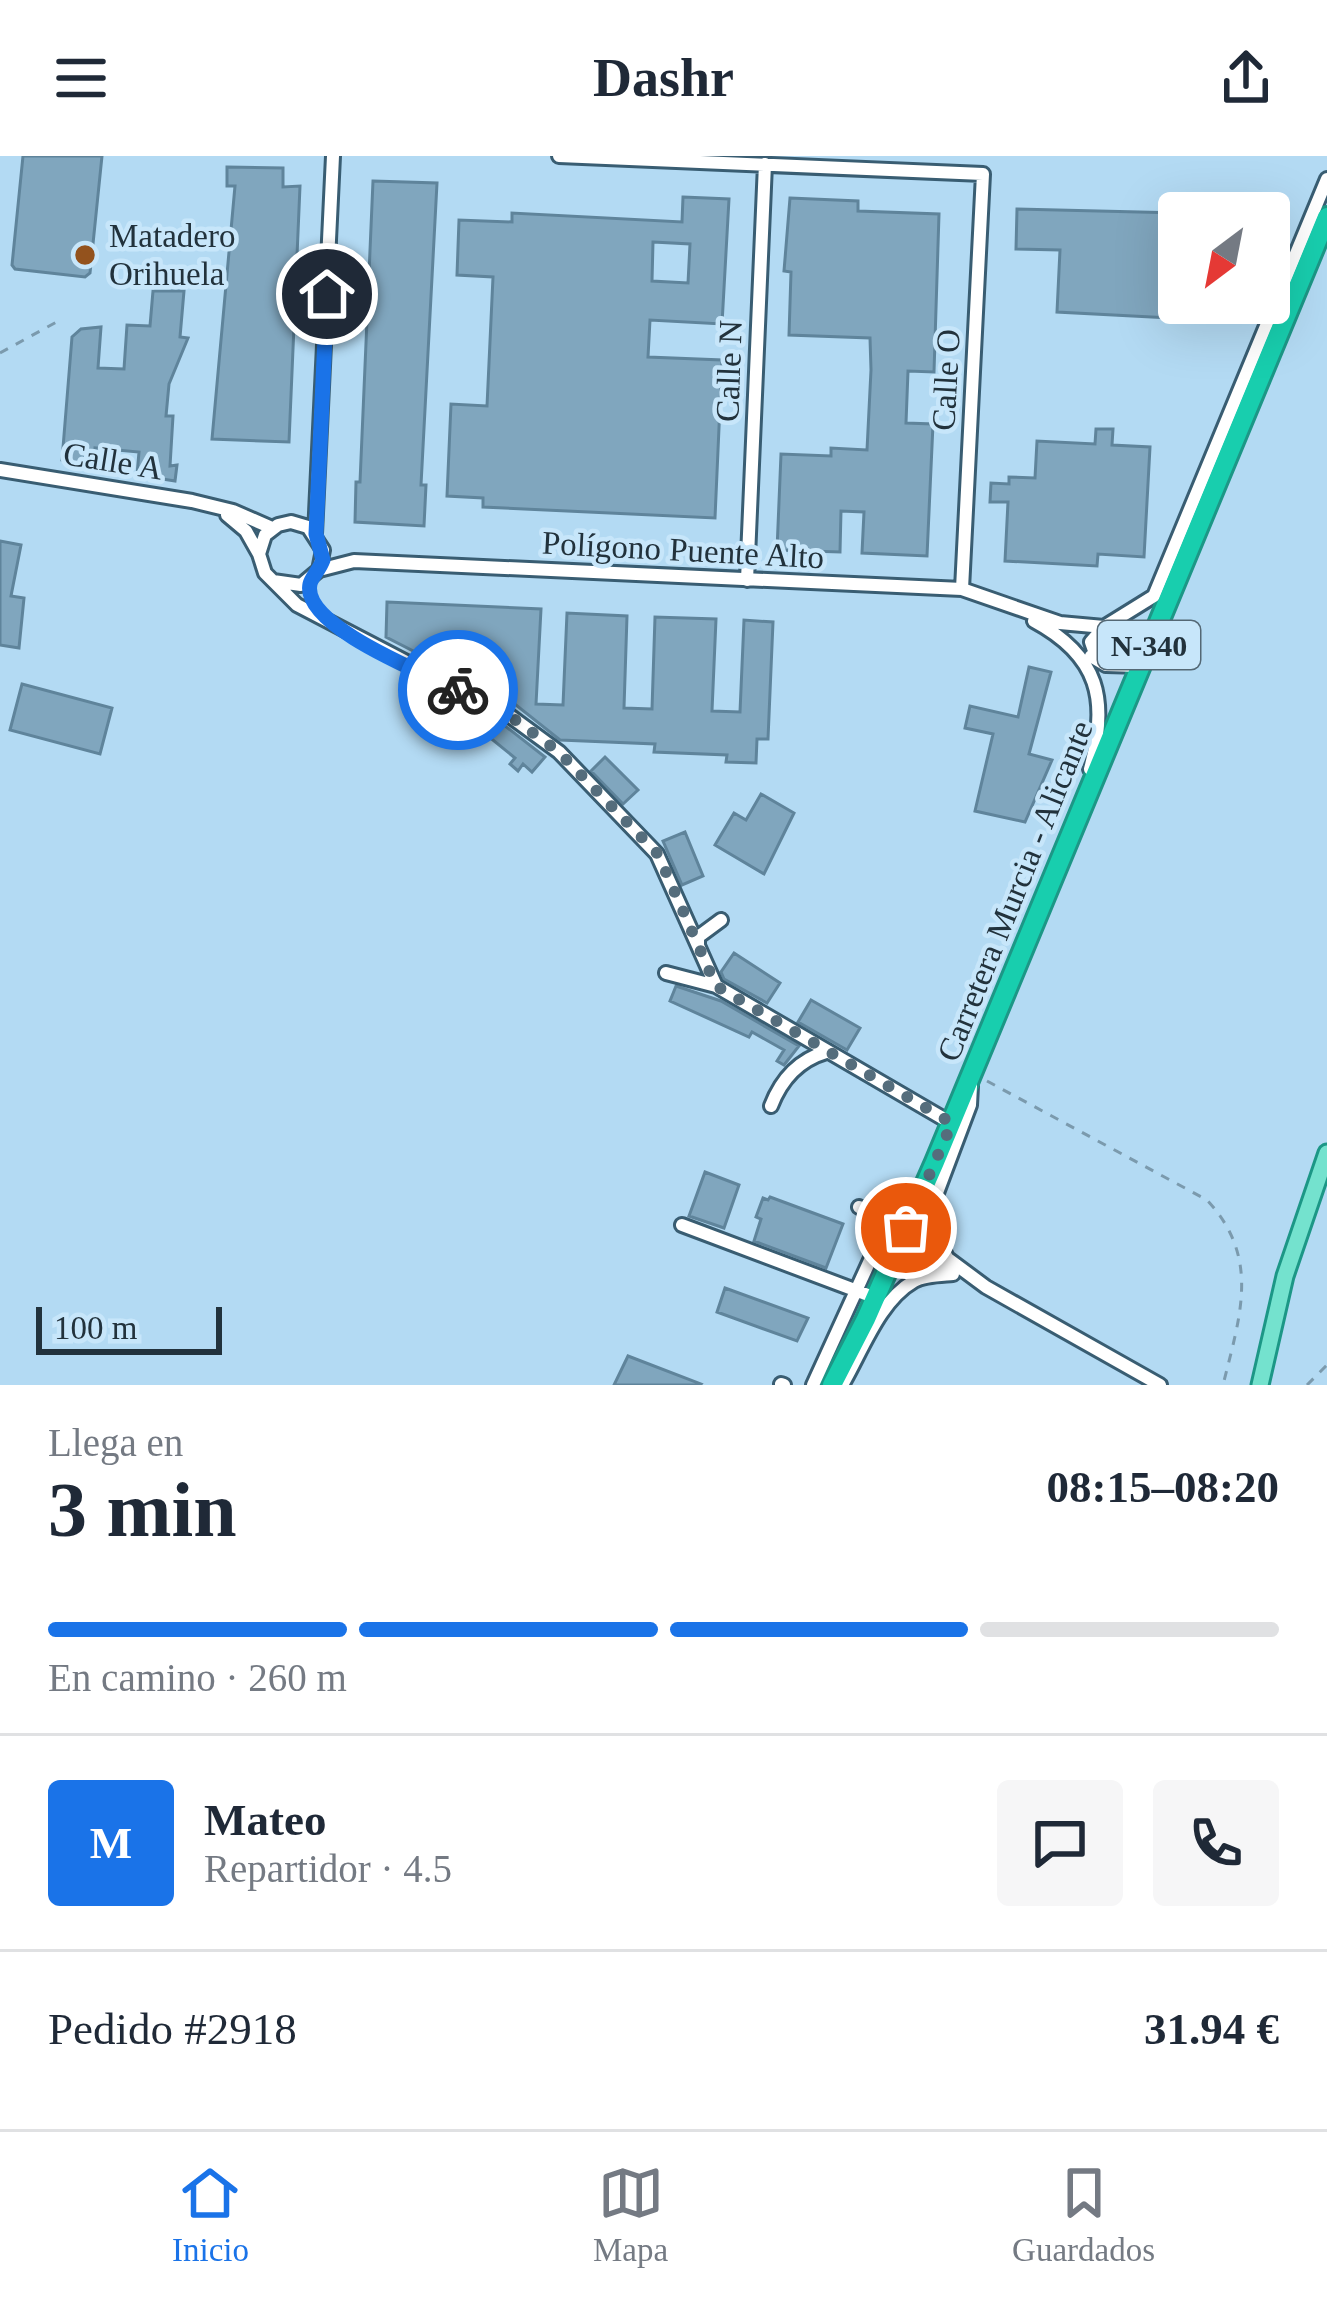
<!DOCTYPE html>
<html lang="es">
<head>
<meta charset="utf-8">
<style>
	:root { --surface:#fff; --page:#f6f6f7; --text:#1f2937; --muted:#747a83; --line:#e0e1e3; --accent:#1a73e8 }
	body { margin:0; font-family:"Times New Roman",serif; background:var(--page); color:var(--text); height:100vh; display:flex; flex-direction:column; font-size:45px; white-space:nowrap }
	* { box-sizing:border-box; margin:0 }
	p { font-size:39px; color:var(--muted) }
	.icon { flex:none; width:66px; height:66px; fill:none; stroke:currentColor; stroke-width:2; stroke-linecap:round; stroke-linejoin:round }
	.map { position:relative; height:1229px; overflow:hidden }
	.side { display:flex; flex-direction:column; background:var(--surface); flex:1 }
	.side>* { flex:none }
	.needle { width:78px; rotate:212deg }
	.fabs { position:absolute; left:1158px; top:36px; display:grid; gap:24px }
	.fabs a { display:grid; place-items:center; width:132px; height:132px; border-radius:12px; background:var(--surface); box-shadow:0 12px 48px #0002; font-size:60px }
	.scale { position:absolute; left:36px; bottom:30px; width:186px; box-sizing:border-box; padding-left:12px; border:6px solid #22323c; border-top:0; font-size:33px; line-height:42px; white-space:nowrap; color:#22323c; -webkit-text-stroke:9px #c7e6fa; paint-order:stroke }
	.pin { position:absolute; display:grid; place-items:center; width:102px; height:102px; color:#fff; margin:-51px; border:6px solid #fff; border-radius:50%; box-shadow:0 3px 12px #0007 }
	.courier { position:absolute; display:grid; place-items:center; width:120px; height:120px; margin:-60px; border:9px solid #1a73e8; border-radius:50%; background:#fff; color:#222; box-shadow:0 3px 15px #0007 }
	.head em { font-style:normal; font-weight:700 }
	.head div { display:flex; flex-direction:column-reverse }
	.head { display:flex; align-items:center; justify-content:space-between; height:204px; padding:0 48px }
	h1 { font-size:78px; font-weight:700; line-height:90px }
	.bar { display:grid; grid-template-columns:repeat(4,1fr); gap:18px 12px; align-content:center; height:144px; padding:0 48px }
	.bar i { height:15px; border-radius:9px; background:var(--line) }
	.bar .on { background:var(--accent) }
	.bar p { grid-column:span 4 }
	.line { display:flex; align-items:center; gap:30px; padding:0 48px; border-top:3px solid var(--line) }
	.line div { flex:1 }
	.round { display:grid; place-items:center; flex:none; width:126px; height:126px; border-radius:12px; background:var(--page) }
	header { display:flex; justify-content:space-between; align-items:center; height:156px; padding:0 48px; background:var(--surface); font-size:54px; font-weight:700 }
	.tab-bar { display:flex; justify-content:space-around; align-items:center; height:168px; border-top:3px solid var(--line); background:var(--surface); font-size:33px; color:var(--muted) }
	.tab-bar a { display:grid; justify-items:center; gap:6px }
	.tab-bar .on { color:var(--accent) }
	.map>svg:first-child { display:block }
	.building { fill:#80a6be; stroke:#5f849b; stroke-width:3; fill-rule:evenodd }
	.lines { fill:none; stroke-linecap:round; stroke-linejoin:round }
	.minor-casing { stroke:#395d72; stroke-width:18 }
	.major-casing { stroke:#1c9786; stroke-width:21 }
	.highway-casing { stroke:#1c9786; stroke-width:24 }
	.path { stroke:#7b9aad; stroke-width:3; stroke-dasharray:9 9; stroke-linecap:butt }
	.minor { stroke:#fff; stroke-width:12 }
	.major { stroke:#74e2ce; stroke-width:15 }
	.highway { stroke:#18ceae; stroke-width:18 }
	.done { stroke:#556d7c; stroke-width:12; stroke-dasharray:0 21.6 }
	.route { stroke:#1a73e8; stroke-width:15 }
	.poi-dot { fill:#93521d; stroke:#c7e6fa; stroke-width:4.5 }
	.labels { text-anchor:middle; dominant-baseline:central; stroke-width:9; stroke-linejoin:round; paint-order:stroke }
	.shield { fill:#c7e6fa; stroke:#546875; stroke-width:3 }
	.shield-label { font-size:30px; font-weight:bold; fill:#22323c }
	.poi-label { font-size:33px; fill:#22323c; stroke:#c7e6fa; text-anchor:start }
	.street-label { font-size:33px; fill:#22323c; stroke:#c7e6fa }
</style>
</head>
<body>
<header><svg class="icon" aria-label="menu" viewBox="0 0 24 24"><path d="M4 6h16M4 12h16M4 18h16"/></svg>Dashr<svg class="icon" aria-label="share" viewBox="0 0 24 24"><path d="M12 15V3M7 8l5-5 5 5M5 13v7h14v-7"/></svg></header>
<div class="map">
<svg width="1327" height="1229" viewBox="0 0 1327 1229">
	<rect width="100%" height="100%" fill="#b3daf3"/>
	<path class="building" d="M23,0H102L90,117L85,121L15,113L12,109Z
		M227,11L283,12V31L300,30L289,286L212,283L235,30H227Z
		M373,25L437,27L421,329H426L424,370L355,366L356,326H360Z
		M683,41L729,43L722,168L650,164L648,201L722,204L715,362L483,351V342L447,340L451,248L487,250L493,121L457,119L459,64L512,66V57L682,66ZM653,86L690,88L688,127L652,125Z
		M790,42L858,45V55L939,58L934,216L908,215L906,267L933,268L927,400L862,397L864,356L841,355L840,396L777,394L781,298L831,300V292L867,294L871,214L870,182L789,179L791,116L784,115Z
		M1017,53L1179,57V147H1235L1227,165L1057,156L1060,94L1016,93Z
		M153,135H184L180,181L188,182L169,228L166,260H173L170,310L177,309L175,325L137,319L139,296L95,292L94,310L62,304L72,181L81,173L101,171L98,212L124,213L127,169L150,170Z
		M1096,273H1113L1112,289L1150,291L1144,401L1098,398L1097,410L1005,405L1008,346H990L991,327L1009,328V321L1035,322L1037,285L1095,288Z
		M0,385L21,389L11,440L24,442L19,492L0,489Z
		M387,446L541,453L536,548L563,549L567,457L627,460L624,552L652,553L655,461L716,463L712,555L740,556L744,464L773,466L768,583H757L756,607L726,606L727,599L654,596L655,588L560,584L511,545L386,481Z
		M1029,511L1051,516L1029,598L1052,604L1025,666L975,655L993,578L965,572L970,550L1018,561Z
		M22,528L112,552L100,598L10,574Z
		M500,566L545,601L532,616L523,608L518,615L510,608L515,602L488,580Z
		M605,601L638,634L623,648L591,615Z
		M761,638L794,657L764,718L715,689L734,657L746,664Z
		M685,676L703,720L682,729L663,685Z
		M734,797L780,827L767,847L724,823L721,816Z
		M676,830L721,845L799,890L784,909L777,905L784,894L752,876L749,881L670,845Z
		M811,844L860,872L847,894L798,866Z
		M705,1016L739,1029L724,1072L689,1060Z
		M770,1041L843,1068L826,1112L754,1085L761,1063L756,1061L763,1042L768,1044Z
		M725,1132L808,1162L797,1185L717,1156Z
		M628,1200L701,1228L700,1229H614Z"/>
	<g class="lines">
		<defs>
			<path id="minor" d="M559,0L983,18L962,433
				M0,314L192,345L233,355L272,372
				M227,359L246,375L259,398
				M315,378L333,0
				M319,414L354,405L962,433L1060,467L1104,471L1154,440L1327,23
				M747,424L765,8
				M273,425L301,429L319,414L323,394L308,371L291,366L278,369L265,379L259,398L265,417L297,449L510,560L559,596L657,698L716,830L951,967
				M1034,465C1099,500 1109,544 1090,613
				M1091,500L1106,509L1141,510
				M1097,503L1091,486L1104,471L1122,485L1141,510
				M698,790V781L721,764
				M666,817L716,830
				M971,930L970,949L932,1050L933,1070L947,1102L986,1131L1160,1229
				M771,950C781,924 799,904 826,896
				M859,1051L894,1068
				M682,1069L876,1142
				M902,1083L914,1097L952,1117
				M781,1228L784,1229
				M813,1229L888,1065
				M842,1229C862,1195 879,1145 914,1125C924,1119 941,1119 953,1118"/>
			<path id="major" d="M1260,1229L1285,1120L1327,997"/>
			<path id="highway" d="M832,1229L866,1163L935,1006L1327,61"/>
		</defs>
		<use href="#minor" class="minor-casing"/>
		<use href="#major" class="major-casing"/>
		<use href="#highway" class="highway-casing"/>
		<path class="path" d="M0,197L62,163
			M987,925L1207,1044C1261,1102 1240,1160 1223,1229
			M1307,1229L1327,1209"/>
		<use href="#minor" class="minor"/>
		<use href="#major" class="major"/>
		<use href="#highway" class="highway"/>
	</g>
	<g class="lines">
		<path class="done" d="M458,534L510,560L559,596L658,698L716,830L952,967L906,1072"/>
		<path class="route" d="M327,138L316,378L323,404C320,413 311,422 310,428C301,470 426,518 458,534"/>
	</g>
	<circle class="poi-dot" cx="85" cy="99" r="12"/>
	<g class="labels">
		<rect class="shield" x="1098" y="465" width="102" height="48" rx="9"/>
		<g class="shield-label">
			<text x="1149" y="489">N-340</text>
		</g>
		<g class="poi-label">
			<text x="109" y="80">Matadero<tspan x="109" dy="38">Orihuela</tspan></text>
		</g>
		<g class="street-label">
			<text transform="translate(729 215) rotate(-88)">Calle N</text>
			<text transform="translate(946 224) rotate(-87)">Calle O</text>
			<text transform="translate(113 305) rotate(9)">Calle A</text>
			<text transform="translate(683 394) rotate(3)">Polígono Puente Alto</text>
			<text transform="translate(1015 735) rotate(-68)">Carretera Murcia - Alicante</text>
		</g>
	</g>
</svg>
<div class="fabs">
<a><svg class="needle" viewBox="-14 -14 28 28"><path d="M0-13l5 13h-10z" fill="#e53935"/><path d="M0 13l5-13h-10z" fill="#747a83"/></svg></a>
</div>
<div class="scale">100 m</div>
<div class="pin" style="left:906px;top:1072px;background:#ea580c"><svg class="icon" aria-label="bag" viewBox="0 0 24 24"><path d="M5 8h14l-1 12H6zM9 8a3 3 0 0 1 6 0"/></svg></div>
<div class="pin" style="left:327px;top:138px;background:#1f2937"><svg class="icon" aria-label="home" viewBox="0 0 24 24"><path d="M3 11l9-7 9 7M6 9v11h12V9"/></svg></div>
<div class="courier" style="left:458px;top:534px"><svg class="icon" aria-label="bike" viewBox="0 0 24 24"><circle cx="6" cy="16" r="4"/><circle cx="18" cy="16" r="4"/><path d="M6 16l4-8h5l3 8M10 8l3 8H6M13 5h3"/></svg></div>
</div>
<section class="side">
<div class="head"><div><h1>3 min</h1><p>Llega en</p></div><em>08:15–08:20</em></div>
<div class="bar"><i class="on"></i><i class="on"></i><i class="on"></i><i></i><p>En camino · 260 m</p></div>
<div class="line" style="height:216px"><b class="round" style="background:var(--accent);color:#fff">M</b><div><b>Mateo</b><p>Repartidor · 4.5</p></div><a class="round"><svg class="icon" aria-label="chat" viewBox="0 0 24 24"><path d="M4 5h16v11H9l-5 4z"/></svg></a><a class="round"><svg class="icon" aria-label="phone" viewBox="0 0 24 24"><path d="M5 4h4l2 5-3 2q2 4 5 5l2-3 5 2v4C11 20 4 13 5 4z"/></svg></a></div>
<div class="line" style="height:156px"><div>Pedido #2918</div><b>31.94 €</b></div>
</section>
<nav class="tab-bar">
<a class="on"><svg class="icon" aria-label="home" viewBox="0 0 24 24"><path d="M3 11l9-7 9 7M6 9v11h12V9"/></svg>Inicio</a>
<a><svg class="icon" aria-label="map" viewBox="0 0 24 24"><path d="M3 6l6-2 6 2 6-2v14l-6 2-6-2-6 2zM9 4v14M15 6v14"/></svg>Mapa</a>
<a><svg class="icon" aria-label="saved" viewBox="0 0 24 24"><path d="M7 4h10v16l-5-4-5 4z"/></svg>Guardados</a>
</nav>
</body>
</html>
